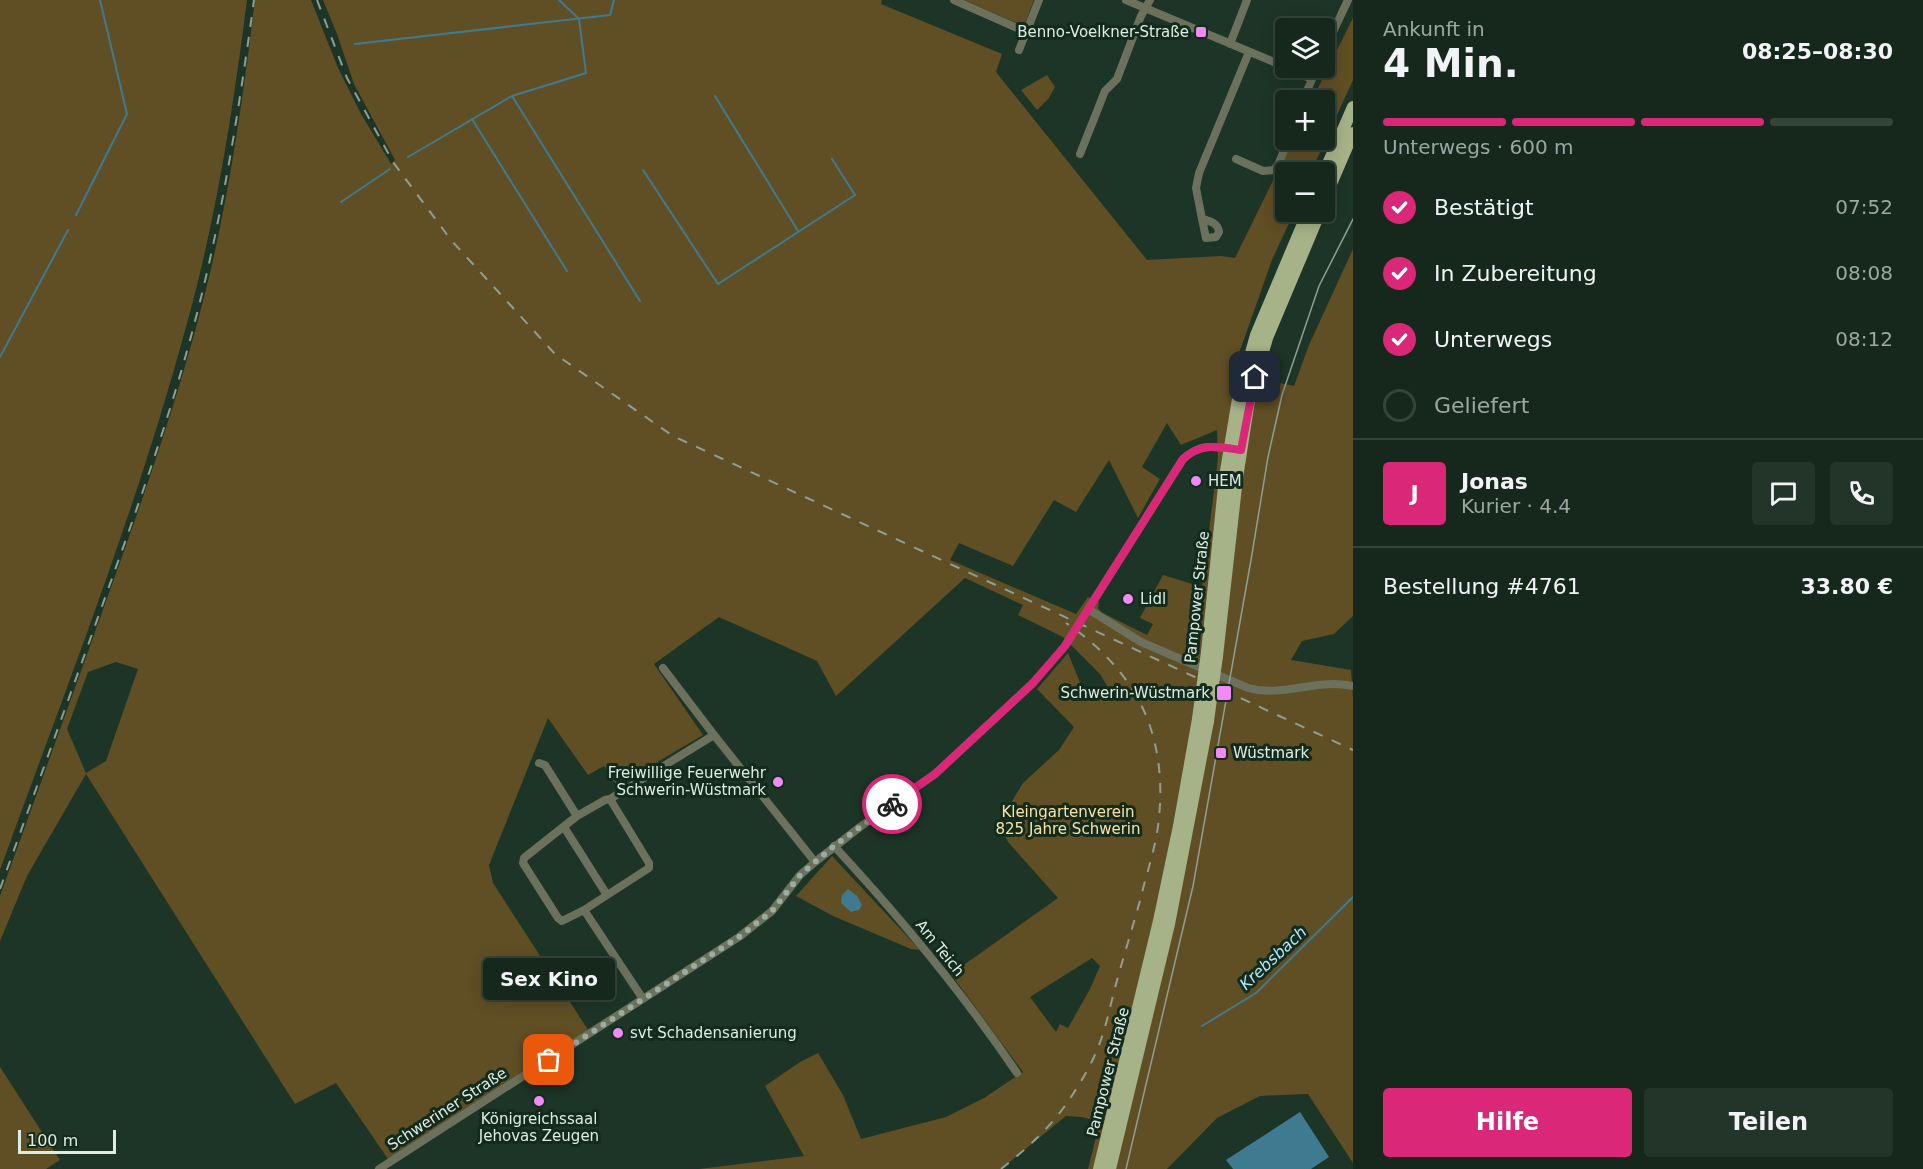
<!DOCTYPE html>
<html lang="de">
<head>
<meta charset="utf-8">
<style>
	:root { --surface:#16281c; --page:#233429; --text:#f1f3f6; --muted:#9ea6a3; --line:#35443b; --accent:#db2777 }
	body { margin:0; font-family:"DejaVu Sans",sans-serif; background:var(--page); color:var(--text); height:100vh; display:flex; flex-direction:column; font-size:22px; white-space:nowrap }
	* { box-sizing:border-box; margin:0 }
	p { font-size:20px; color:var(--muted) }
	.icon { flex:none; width:33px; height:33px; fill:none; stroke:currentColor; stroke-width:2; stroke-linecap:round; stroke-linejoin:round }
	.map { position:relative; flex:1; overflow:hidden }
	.panel { display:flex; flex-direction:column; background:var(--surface); width:570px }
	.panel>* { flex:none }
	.buttons { position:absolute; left:1275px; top:18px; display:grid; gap:12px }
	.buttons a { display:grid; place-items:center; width:60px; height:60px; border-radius:6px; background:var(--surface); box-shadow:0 3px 15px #0003,0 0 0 2px var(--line); font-size:30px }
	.scale { position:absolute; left:18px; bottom:15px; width:98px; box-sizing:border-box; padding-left:6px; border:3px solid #deede2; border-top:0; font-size:16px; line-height:21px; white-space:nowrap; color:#deede2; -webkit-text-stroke:4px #132b1c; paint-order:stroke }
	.pin { position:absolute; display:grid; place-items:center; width:51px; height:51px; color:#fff; margin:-26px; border-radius:12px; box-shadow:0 3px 9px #0006 }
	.courier { position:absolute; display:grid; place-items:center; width:60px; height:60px; margin:-30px; border:4px solid #db2777; border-radius:50%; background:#fff; color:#222; box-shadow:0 2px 8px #0007 }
	.bubble { position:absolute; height:42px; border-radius:6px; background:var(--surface); box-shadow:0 3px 15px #0003,0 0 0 2px var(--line); font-size:20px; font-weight:600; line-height:42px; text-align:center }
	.summary em { font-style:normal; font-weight:600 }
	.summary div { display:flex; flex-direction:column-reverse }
	.summary { display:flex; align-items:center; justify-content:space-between; height:102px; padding:0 30px }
	h1 { font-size:39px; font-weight:600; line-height:45px }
	.bar { display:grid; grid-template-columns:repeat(4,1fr); gap:9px 6px; align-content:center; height:72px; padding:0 30px }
	.bar i { height:8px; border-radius:4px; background:var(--line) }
	.bar .active { background:var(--accent) }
	.bar p { grid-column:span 4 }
	.line { display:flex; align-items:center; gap:15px; padding:0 30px; border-top:2px solid var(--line) }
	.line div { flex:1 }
	.round { display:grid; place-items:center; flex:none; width:63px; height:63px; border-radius:6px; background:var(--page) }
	ol { padding:0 30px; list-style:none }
	li { display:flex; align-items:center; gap:18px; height:66px }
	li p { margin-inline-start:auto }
	li .icon { padding:6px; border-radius:50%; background:var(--accent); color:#fff; stroke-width:4 }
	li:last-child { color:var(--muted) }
	li i { width:33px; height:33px; border:3px solid var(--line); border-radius:50% }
	.action { display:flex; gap:12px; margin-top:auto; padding:12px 30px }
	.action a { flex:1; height:69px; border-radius:6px; background:var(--accent); color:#fff; font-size:24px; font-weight:600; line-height:69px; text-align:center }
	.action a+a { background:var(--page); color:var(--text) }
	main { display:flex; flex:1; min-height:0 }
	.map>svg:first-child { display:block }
	.green { fill:#604e25; fill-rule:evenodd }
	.water { fill:#3f7b90 }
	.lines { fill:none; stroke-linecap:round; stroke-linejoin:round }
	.stream { stroke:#3f7b90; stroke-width:2 }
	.street { stroke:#6b715d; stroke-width:8 }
	.primary { stroke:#a6b288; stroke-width:12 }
	.tram { stroke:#8ea094; stroke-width:1.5 }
	.rail { stroke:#8ea094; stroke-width:2; stroke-dasharray:10 10; stroke-linecap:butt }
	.primary-bridge { stroke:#a6b288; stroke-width:12 }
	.done { stroke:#9aada0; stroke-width:6; stroke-dasharray:0 10.8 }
	.route { stroke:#db2777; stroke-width:8 }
	.poi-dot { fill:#f08bf5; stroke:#132b1c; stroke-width:2 }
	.labels { text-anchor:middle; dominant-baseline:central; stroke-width:6; stroke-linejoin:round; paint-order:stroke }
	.poi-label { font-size:15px; fill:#deede2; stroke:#132b1c; text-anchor:start }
	.street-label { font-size:15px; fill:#deede2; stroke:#132b1c }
	.park-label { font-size:15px; fill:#fbe1a6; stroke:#132b1c }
	.water-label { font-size:16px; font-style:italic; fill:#b3e8fc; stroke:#132b1c }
</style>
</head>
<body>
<main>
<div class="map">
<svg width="1353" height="1169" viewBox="0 0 1353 1169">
	<rect width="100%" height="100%" fill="#1d3526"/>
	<path class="green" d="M0,0H247C233,110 216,220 186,327C136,512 65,690 0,870Z
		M255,0H311L338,68L360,112L391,164L395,160L354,84L337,34L323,0H882L881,4L1002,54L996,72L1147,260L1221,256L1235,258L1293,140H1324V100H1312L1353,18V80L1311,172H1286V212H1294L1272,260L1232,373L1294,386L1309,345L1353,249V616L1334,634L1302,641L1291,660L1351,670L1353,698V1163L1308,1094L1260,1096L1217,1118L1167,1169H1088L1100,1121L1081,1117L1066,1116L1001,1169H699L804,1156L765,1086L800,1062L818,1053L843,1095L861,1139L946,1117L984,1098L1023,1072L951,974L1058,898L1008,842L999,823L1023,783L1059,750L1074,727L1037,689L1068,653L1086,697L1110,691L1100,674L1063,637L1018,615L1023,605L965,578L836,696L817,661L719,617L654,664L703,735L617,786L604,766L588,775L548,718L489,865L493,883L590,1033L390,1162L336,1083L295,1104L86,774L27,876L0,941V896C35,799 70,702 105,604C144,496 183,386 210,273C231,184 244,91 255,0ZM1167,423L1181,445L1217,430L1218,457L1216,475L1202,587L1163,575L1140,618L1153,624L1147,635L1101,612L1098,608L1099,602L1088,597L1076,614L950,560L959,543L1013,566L1054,500L1076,512L1109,460L1138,518L1160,479L1142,467ZM116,662L138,669L106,761L86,773L67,729L88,672ZM1092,958L1100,966L1090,989L1068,1028L1060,1024L1056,1032L1030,997Z
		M964,0H1034L1024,26Z
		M1047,75L1055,87L1049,98L1037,110L1021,90Z
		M832,856L920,950L911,949L833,916L796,896Z
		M0,1067L60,1160L46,1169H0Z"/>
	<path class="water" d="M848,889L857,896L862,905L859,910L851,912L841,903L842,895Z
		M1300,1112L1329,1157L1311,1169H1233L1226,1160Z"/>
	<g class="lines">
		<path class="stream" d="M355,44L610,15L614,0
			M512,96L640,301
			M715,96L798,231
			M472,119L567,271
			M408,157L512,96L586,73L579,19L559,0
			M643,170L718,284L855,195L832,159
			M341,202L390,169
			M76,215L127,114L100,0
			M0,357L68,230
			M1202,1026L1256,993L1353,897"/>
		<path class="street" d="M954,0L1026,32
			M1126,0L1286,67
			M1230,44L1247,0
			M1019,50L1039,0
			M1324,51L1348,0
			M1286,68L1312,79
			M1303,100L1317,68
			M1080,154L1105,91L1117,79L1141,16L1150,0
			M1236,159L1263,171L1274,170L1279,163L1288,140
			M1202,219L1206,238L1216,237L1219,232C1218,223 1210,221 1202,219L1196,188L1199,173L1249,52
			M1088,609L1141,642L1248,688C1277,696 1304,684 1334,684C1340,684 1347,685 1353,686
			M663,668L714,735L815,862
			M539,763L545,765L577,816
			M610,799L605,800L577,816L524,858L523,863L558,918L562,921L584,910L649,868V863L610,799L714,735
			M564,827L607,895
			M834,846C900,917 962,992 1017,1073
			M584,910L643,999
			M379,1169L739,937L772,911L800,875L815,862L860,827L935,774L1033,683L1065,646L1183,459C1200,444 1211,446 1232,449"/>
		<path class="primary" d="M1324,173L1353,107
			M1324,200L1353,133
			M1207,652L1225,477L1238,399L1256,335L1308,212
			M1217,656L1237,478L1249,400L1267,338L1320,212
			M1099,1169L1159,921L1179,826L1198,719
			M1110,1169L1169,924L1208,721"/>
		<path class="tram" d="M1126,1169L1193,886L1251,560L1268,457L1282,395L1319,286L1353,219"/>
		<path class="rail" d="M317,0L347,78L393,162L451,240L555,354L673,436L1353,750
			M0,889C35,791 71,693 106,595C138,506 170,417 194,325C222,219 239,109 254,0
			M1001,1169C1028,1148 1055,1123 1073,1094C1082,1080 1091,1065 1097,1050C1106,1029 1110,1006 1116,984C1124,955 1133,926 1141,897C1147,871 1157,844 1159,817C1162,789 1160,762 1153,736C1140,688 1106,650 1066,623"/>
		<path class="primary-bridge" d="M1198,719L1207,652
			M1208,721L1217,656"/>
	</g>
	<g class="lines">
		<path class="done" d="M549,1060L739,937L772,911L801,874L815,862L834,846L892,804"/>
		<path class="route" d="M892,804L935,774L1033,683L1065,646L1183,459C1202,442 1218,447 1241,450L1255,377"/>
	</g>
	<g class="poi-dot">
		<rect x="1195" y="26" width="12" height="12" rx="3"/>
		<circle cx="1196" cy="481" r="6"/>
		<circle cx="1128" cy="599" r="6"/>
		<rect x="1216" y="685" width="16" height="16" rx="3"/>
		<rect x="1215" y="747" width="12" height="12" rx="3"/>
		<circle cx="778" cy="782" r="6"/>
		<circle cx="618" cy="1033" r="6"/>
		<circle cx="539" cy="1101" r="6"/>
	</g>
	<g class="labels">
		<g class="poi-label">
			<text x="1189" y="32" text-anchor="end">Benno-Voelkner-Straße</text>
			<text x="1208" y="481">HEM</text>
			<text x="1140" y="599">Lidl</text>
			<text x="1210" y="693" text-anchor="end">Schwerin-Wüstmark</text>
			<text x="1233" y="753">Wüstmark</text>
			<text x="766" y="773" text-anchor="end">Freiwillige Feuerwehr<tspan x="766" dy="17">Schwerin-Wüstmark</tspan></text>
			<text x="630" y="1033">svt Schadensanierung</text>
			<text x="539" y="1119" text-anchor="middle">Königreichssaal<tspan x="539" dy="17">Jehovas Zeugen</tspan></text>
		</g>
		<g class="street-label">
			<text transform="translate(1197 597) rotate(-84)">Pampower Straße</text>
			<text transform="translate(940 948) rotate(51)">Am Teich</text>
			<text transform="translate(1108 1072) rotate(-76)">Pampower Straße</text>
			<text transform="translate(447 1109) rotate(-33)">Schweriner Straße</text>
		</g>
		<g class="park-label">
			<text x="1068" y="812">Kleingartenverein<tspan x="1068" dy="17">825 Jahre Schwerin</tspan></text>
		</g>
		<g class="water-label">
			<text transform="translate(1273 958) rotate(-43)">Krebsbach</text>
		</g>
	</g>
</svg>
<div class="buttons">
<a><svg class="icon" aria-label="layers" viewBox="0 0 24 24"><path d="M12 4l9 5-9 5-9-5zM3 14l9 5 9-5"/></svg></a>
<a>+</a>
<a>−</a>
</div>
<div class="scale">100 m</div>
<div class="pin" style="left:549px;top:1060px;background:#ea580c"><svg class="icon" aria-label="bag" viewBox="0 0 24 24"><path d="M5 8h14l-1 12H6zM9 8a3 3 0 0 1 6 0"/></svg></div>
<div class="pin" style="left:1255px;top:377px;background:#1f2937"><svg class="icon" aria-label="home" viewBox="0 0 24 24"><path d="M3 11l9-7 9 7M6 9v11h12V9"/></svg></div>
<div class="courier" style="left:892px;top:804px"><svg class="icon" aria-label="bike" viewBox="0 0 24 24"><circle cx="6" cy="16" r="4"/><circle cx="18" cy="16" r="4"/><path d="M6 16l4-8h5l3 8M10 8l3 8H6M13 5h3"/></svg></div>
<div class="bubble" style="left:483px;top:958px;width:132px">Sex Kino</div>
</div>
<section class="panel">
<div class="summary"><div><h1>4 Min.</h1><p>Ankunft in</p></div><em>08:25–08:30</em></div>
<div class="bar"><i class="active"></i><i class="active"></i><i class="active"></i><i></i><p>Unterwegs · 600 m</p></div>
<ol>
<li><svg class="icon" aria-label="check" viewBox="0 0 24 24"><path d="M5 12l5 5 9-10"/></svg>Bestätigt<p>07:52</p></li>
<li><svg class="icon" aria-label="check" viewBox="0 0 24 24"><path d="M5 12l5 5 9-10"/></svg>In Zubereitung<p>08:08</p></li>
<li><svg class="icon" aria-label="check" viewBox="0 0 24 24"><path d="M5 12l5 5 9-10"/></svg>Unterwegs<p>08:12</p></li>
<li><i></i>Geliefert</li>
</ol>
<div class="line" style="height:108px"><b class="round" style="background:var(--accent);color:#fff">J</b><div><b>Jonas</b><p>Kurier · 4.4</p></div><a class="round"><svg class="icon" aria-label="chat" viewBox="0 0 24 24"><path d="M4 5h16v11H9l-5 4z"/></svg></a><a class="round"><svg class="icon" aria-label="phone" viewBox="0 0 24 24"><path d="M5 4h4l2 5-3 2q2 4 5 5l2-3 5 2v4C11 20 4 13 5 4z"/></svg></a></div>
<div class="line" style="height:78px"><div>Bestellung #4761</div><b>33.80 €</b></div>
<div class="action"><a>Hilfe</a><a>Teilen</a></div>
</section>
</main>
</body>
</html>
